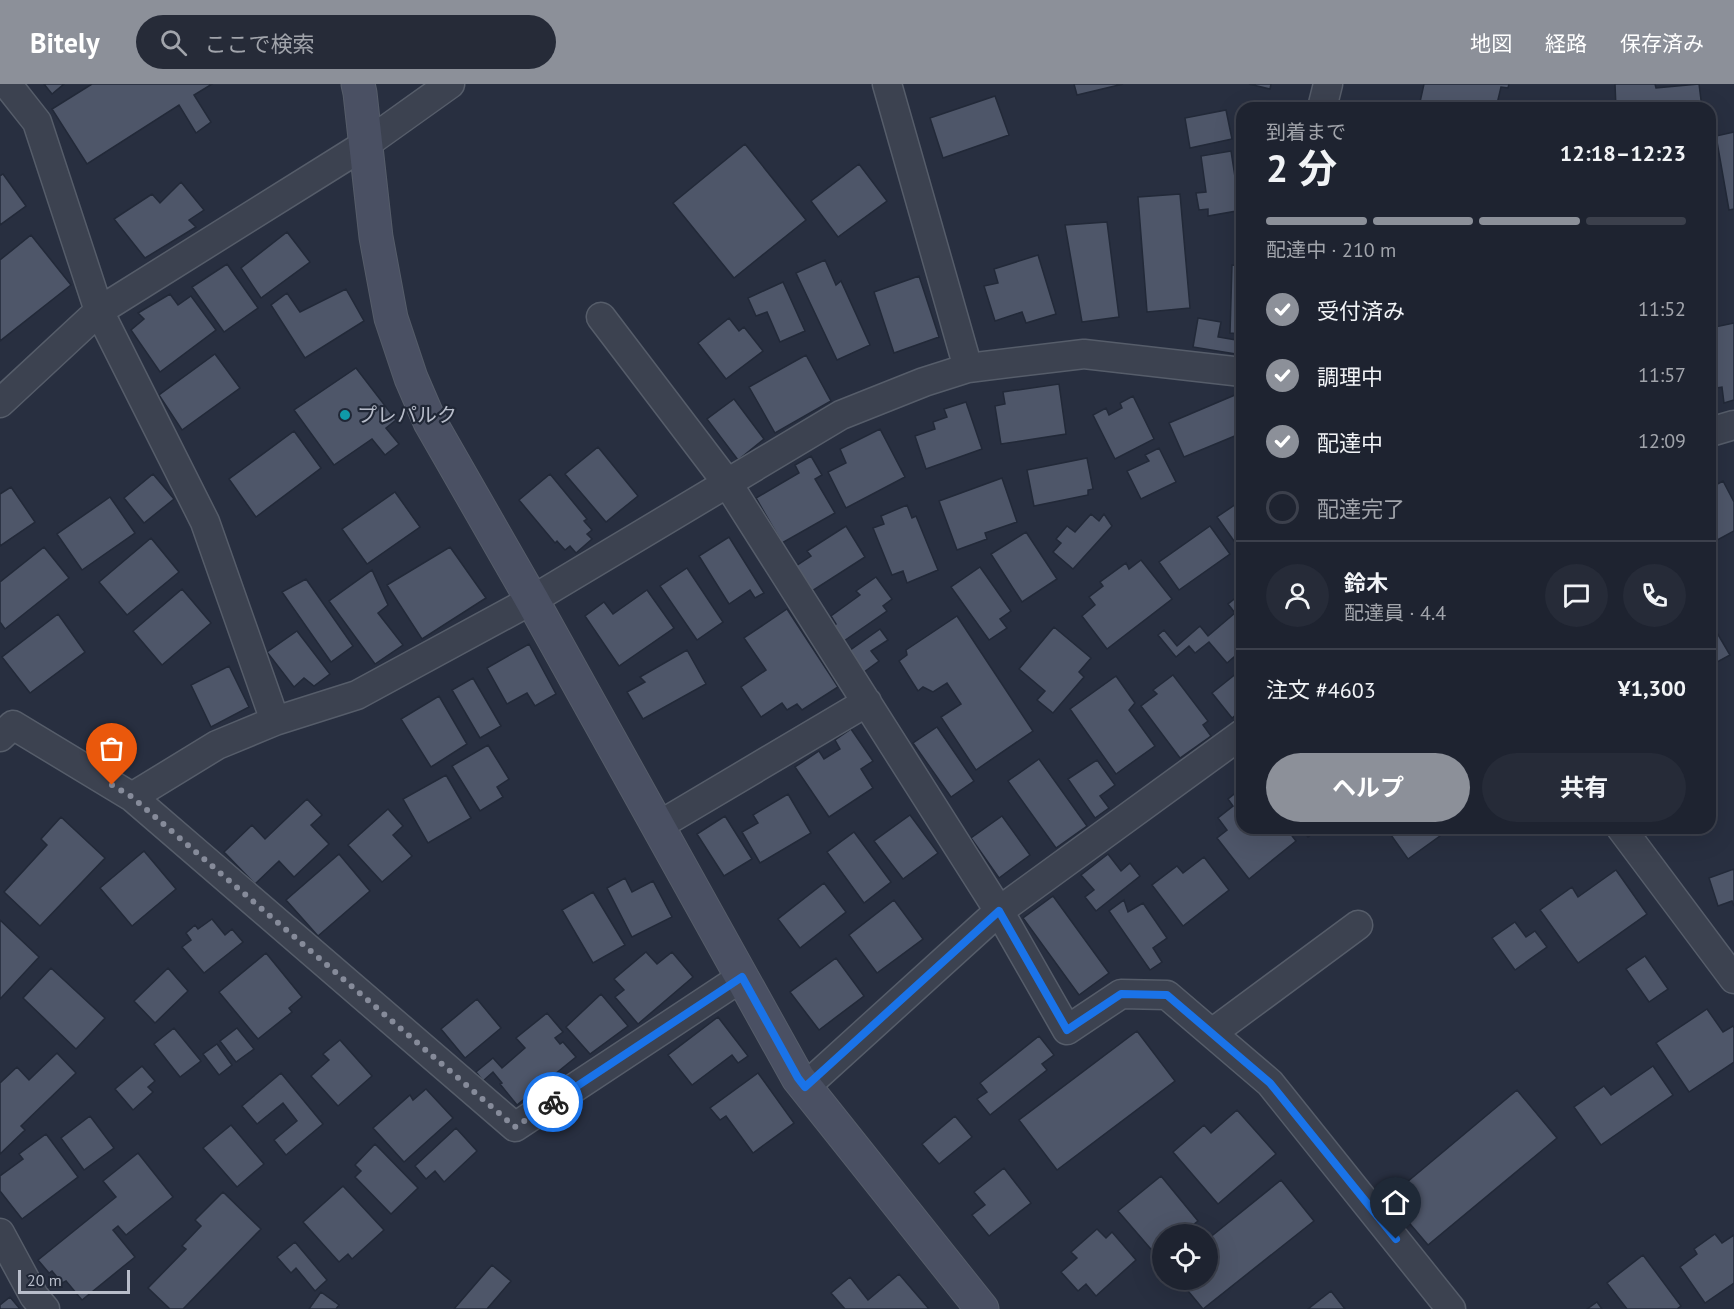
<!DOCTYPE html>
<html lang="ja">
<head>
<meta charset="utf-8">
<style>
	:root { --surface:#1e2330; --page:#262b38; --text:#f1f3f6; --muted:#a1a4ab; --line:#3c404c; --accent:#8c9099 }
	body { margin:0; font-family:"PT Sans","Noto Sans JP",sans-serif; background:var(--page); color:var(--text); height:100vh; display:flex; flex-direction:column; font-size:22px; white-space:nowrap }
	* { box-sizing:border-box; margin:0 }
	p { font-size:20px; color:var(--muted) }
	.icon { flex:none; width:33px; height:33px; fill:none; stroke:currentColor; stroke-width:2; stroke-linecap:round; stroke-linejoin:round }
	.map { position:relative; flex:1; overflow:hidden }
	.side { position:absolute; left:1236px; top:18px; width:480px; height:732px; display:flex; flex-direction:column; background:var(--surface); border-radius:18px; box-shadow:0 6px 24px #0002,0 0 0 2px var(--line) }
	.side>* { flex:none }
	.fabs { position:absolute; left:1152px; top:1140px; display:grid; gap:12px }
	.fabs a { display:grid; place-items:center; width:66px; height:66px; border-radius:50%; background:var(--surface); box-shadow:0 6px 24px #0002,0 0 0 2px var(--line); font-size:30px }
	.scale { position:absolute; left:18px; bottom:15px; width:112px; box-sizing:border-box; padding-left:6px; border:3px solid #b8bdca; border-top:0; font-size:16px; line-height:21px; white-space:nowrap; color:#b8bdca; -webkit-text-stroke:4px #202736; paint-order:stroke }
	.pin { position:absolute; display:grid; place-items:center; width:51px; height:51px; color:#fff; margin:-62px -26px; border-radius:50% 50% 50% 0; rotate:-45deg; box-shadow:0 0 6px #0007 }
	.pin .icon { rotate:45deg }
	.courier { position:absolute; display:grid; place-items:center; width:60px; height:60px; margin:-30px; border:4px solid #1a73e8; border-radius:50%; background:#fff; color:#222; box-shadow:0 2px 8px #0007 }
	.summary em { font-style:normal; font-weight:700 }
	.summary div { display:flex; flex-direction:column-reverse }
	.summary { display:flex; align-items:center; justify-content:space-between; height:102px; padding:0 30px }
	h1 { font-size:39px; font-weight:700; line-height:45px }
	.bar { display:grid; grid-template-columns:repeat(4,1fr); gap:9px 6px; align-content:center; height:72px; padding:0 30px }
	.bar i { height:8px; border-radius:4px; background:var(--line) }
	.bar .selected { background:var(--accent) }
	.bar p { grid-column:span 4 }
	.line { display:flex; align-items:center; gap:15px; padding:0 30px; border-top:2px solid var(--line) }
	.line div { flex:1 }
	.round { display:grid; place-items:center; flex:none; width:63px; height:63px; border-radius:32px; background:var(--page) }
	ol { padding:0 30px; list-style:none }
	li { display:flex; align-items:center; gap:18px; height:66px }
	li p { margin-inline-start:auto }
	li .icon { padding:6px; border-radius:50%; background:var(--accent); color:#fff; stroke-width:4 }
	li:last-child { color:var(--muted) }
	li i { width:33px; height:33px; border:3px solid var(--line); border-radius:50% }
	.button { display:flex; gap:12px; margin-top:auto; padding:12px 30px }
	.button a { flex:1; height:69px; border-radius:36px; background:var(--accent); color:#fff; font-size:24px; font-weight:700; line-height:69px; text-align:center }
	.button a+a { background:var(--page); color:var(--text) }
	header { display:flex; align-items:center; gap:36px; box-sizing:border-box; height:84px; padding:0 30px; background:var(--accent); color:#fff }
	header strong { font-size:28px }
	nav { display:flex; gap:33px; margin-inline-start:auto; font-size:21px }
	.search { width:420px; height:54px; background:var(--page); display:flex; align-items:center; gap:15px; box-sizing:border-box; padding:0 21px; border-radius:33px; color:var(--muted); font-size:22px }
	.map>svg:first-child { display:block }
	.building { fill:#4e5669; stroke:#222938; stroke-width:1.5 }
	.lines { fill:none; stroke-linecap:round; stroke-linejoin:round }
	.street-casing { stroke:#565d6a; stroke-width:31 }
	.secondary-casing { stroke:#565d6a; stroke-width:35 }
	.street { stroke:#3c4250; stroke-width:28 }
	.secondary { stroke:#4a5063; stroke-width:33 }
	.done { stroke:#868b9a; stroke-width:6; stroke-dasharray:0 10.8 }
	.route { stroke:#1a73e8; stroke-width:8 }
	.culture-dot { fill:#0f9aa8; stroke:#202736; stroke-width:2 }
	.labels { text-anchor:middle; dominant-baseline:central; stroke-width:4.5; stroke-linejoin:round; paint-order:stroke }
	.poi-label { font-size:20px; fill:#b8bdca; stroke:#202736; text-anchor:start }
</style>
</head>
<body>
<header>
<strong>Bitely</strong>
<div class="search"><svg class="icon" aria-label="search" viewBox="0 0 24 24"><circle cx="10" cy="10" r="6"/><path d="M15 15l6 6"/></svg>ここで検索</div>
<nav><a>地図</a><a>経路</a><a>保存済み</a></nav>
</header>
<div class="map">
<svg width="1734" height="1225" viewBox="0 0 1734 1225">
	<rect width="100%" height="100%" fill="#282f40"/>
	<path class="building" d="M44,0H64L52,10Z
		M92,0H212L194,11L211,38L196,49L179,21L87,80L52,25Z
		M1074,0H1123L1077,11Z
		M1249,0H1271L1270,5Z
		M1424,0H1509L1508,4L1501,3L1496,24H1443L1420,18Z
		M1615,0H1655L1656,4L1699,0L1702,24H1616Z
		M995,12L1009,51L943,74L930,34Z
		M1226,26L1232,55L1190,64L1185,34Z
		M1734,48V125L1729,126L1716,52Z
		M745,60L806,136L734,194L673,119Z
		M1231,67L1235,93L1242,92V126L1208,132V125L1199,126L1196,109L1206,108L1201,72Z
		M859,80L887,117L838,153L811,117Z
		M3,90L26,122L0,141V92Z
		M181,98L204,126L189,136L196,143L145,174L114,135L152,110L160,119Z
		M1180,110L1190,224L1147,228L1138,113Z
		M1107,138L1119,233L1082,238L1065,141Z
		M287,148L310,178L261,214L241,184Z
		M31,151L71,201L0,257V176Z
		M1038,171L1056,230L1026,239L1022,228L995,237L984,202L998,199L994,185Z
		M825,176L836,201L841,197L870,261L837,276L796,189Z
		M227,180L258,224L224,248L192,203Z
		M1232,181L1242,182V250L1230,249Z
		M919,192L939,253L894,269L874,208Z
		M783,198L805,247L780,258L767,228L756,232L748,214Z
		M346,205L364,237L305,274L271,221L287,209L300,228Z
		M170,210L178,221L191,212L216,246L160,288L131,246L144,235L138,229Z
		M729,234L739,247L744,243L763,267L726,295L698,259Z
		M1198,234L1221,238L1218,253L1242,257V271L1193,263Z
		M1734,239V316L1724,319L1722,303L1710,305V244Z
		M215,270L240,304L182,346L159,311Z
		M806,271L831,317L775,349L749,303Z
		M356,284L396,336L386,344L399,360L385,371L372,355L334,381L294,326Z
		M1059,300L1066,350L1001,360L995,322L1005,320L1003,308Z
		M1242,308V349L1184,373L1169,339Z
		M1133,312L1154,355L1115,375L1093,331L1106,324L1109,331L1122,324L1120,319Z
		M734,315L764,355L738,376L707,335Z
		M966,318L982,365L926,385L915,352L935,345L933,338L947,333L944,325Z
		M880,345L905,393L846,424L828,388L846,379L840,365Z
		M294,347L321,384L256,433L229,395Z
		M598,363L638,412L606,438L565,390Z
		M1159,364L1176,398L1141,415L1127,387L1149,377L1145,371Z
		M811,372L822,391L815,395L835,429L782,459L756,414L799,389L795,381Z
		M1087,374L1093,405L1088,406V411L1034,422L1027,386Z
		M153,390L174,415L144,439L124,414Z
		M550,390L587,435L584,437L592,446L587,450L592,455L576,469L570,462L565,466L557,457L555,459L519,416Z
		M1002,394L1017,438L985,449L987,455L957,466L939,417Z
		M1723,397L1734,418V447L1710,460V404Z
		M11,403L35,438L0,462V410Z
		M395,408L420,443L367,480L342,445Z
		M110,413L135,449L82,486L57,450Z
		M1242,416V462L1239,464L1217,433Z
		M907,421L912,434L916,432L938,486L907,499L903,487L892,491L873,444L884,440L881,432Z
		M1091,430L1099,437L1104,430L1112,442L1073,485L1053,468L1061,459L1056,455L1067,442L1075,448Z
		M846,442L865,473L812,507L796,482L811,472L807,467Z
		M1210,442L1230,470L1179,506L1159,478Z
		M1026,448L1057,495L1022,518L991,470Z
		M729,453L764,509L755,514L750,506L729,520L699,472Z
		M151,454L179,488L127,531L99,498Z
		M44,463L69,494L5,545L0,538V498Z
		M450,463L486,514L422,555L387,501Z
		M1141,476L1172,515L1107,565L1082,532L1095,521L1089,513L1103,502L1100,498L1126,479L1129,485Z
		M980,483L1011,527L1000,535L1007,544L989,556L951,503Z
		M687,484L723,538L697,556L660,502Z
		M372,486L388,521L378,529L403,561L375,580L329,517Z
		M876,493L892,515L883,522L887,527L841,559L830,544L836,540L831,532L860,511L856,507Z
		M306,495L353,562L331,578L282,508Z
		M182,505L211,539L162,581L133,547Z
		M647,506L674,544L619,582L585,532L604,518L613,530Z
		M1242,509V566L1227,579L1209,558L1195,569L1189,562L1176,573L1158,551L1164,546L1177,562L1200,542L1208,552L1235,529L1228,520Z
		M787,525L838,603L802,626L797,620L787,626L782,619L761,633L741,603L766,586L744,554Z
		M58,530L85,568L30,609L2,573Z
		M957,532L1033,647L976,686L941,633L961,620L947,599L933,608L923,603L918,607L899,577L907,571L906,566Z
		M1713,542L1730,571L1710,582V543Z
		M1054,543L1091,574L1079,588L1084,593L1053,629L1037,616L1045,607L1019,585Z
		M880,545L888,556L871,567L879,577L864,588L849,567Z
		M297,547L330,590L314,602L304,594L294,603L267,568Z
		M529,560L556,610L535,622L527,609L507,620L487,584Z
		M687,566L706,600L643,635L627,608L645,598L640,593Z
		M229,582L249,623L211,643L191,601Z
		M1242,585V626L1232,634L1212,609Z
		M1173,591L1208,637L1203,641L1211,652L1180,674L1141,622L1157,610L1153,606Z
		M1116,592L1135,619L1129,626L1155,662L1116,690L1070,625Z
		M473,594L501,642L480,654L452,606Z
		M439,612L467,660L431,683L401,635Z
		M937,643L974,697L951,713L913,659Z
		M851,645L873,677L861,685L873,704L829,733L795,683L819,667L824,675L840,665L835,656Z
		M488,661L509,695L497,703L503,713L480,727L452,682Z
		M1039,675L1087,742L1056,764L1008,697Z
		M1097,676L1115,701L1100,712L1109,724L1095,734L1068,695Z
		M446,691L471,734L428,759L403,715Z
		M1242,704V744H1286L1296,757L1249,795L1217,754L1227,746L1218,734L1233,722L1228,715Z
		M788,710L811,749L760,779L742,748L758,739L753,731Z
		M307,715L322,731L311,741L329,760L294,793L279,777L255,800L224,768L252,741L265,755Z
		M388,725L403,742L393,751L412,772L382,798L348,761Z
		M910,731L938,769L903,795L874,757Z
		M725,732L752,775L724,792L697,750Z
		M1002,732L1030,771L999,794L971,754Z
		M61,733L105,774L40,842L4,808L47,761L41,755Z
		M1300,744H1319L1308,753Z
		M1386,744H1451L1408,775Z
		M854,748L891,798L864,819L827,768Z
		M144,767L176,805L132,842L100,804Z
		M339,770L370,807L318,852L286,816Z
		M1108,770L1121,787L1130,779L1140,792L1096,827L1085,813L1094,806L1081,791Z
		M1204,773L1229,806L1183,842L1152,801L1177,782L1183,789Z
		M1734,785V822L1732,817L1718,822L1709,794Z
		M1616,786L1647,830L1578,879L1540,826L1572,803L1578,813Z
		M625,794L632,808L653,797L672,833L632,853L607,804Z
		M824,799L846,828L800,864L778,835Z
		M593,808L625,861L593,879L562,826Z
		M1053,812L1109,889L1079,911L1023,834Z
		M894,816L923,855L877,889L849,851Z
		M1124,816L1128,828L1143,819L1167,854L1153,864L1162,878L1150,886L1109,827Z
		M212,835L225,851L232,845L243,858L204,889L182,863L191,856L186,849L195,841L198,845Z
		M0,836L39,873L0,915Z
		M1515,838L1526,853L1535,847L1547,863L1515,886L1492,854Z
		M646,868L657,880L672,868L693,893L638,940L615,913L624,906L614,895Z
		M266,869L302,913L289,924L292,928L258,955L219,908Z
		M1645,872L1668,905L1649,918L1626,885Z
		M836,874L864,912L819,946L790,908Z
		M51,884L105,934L76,965L23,914Z
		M168,884L188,907L155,939L134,917Z
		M601,910L628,942L590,970L566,943Z
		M477,915L501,944L465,974L441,945Z
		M1707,925L1723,948L1733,942L1734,944V978L1689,1008L1656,959Z
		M547,929L563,948L555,954L560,960L563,958L576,973L517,1021L500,1000L502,999L493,988L483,997L476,988L493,974L502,984L525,964L516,954Z
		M718,933L748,972L738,979L732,971L692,1001L668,971Z
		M174,944L201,977L180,993L154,960Z
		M237,944L254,965L236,978L220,957Z
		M1137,947L1175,997L1057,1086L1019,1036Z
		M1039,952L1054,971L1042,980L1047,986L990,1031L977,1015L987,1008L980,999Z
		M340,956L372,992L338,1022L311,992L329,976L323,970Z
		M217,960L232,981L219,991L203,970Z
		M57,969L76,989L21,1042L25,1046L0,1070V999L17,983L29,996Z
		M142,982L155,997L148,1003L153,1008L133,1026L115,1005Z
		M1653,982L1673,1011L1601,1061L1574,1023L1604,1002L1611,1011Z
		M281,989L323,1040L286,1071L274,1056L297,1037L283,1019L257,1040L242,1022Z
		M758,989L794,1039L753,1069L726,1032L720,1036L710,1024Z
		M426,1005L453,1034L404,1078L373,1044L410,1011L413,1016Z
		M1517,1006L1557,1054L1428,1161L1388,1114Z
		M1237,1026L1276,1070L1218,1120L1173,1068L1204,1041L1211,1049Z
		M90,1032L114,1064L84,1086L61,1054Z
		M955,1032L972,1053L939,1080L922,1060Z
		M231,1041L264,1080L237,1103L203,1064Z
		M456,1044L477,1067L444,1098L435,1087L426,1095L415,1082Z
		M46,1050L78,1093L22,1135L0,1107V1092L23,1075L19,1070Z
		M375,1060L418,1104L391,1130L355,1093L361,1087L355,1081Z
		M138,1069L173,1113L126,1151L118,1142L113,1146L135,1173L82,1216L66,1197L62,1199L52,1187L49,1189L38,1176L116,1113L103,1097Z
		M1004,1084L1031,1119L989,1152L972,1131L985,1121L974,1108Z
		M1161,1092L1198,1137L1181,1150H1162V1166L1156,1171L1118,1127Z
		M1281,1096L1314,1137L1203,1225L1179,1196H1208V1155Z
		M343,1102L384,1146L352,1175L348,1170L339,1178L303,1138Z
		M223,1108L261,1145L183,1225H170L148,1204L186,1165L182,1162L201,1142L195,1136Z
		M1097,1145L1106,1154L1112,1148L1136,1176L1096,1212L1086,1200L1078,1207L1061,1188L1077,1174L1071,1168Z
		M1715,1150L1722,1159L1734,1151V1199L1705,1219L1680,1183L1697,1170L1694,1165Z
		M295,1158L327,1196L315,1207L296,1184L291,1189L277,1173Z
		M1643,1171L1681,1222L1677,1225H1627L1607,1199Z
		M492,1181L511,1197L487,1225H454Z
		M899,1190L929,1225H845L831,1209L850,1193L868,1216Z
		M1331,1207L1345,1225H1308Z
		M321,1208L339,1221L336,1225H309Z
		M10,1213L20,1225H0V1221Z
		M1597,1218L1602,1225H1587Z"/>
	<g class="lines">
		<defs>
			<path id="street" d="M7,0L37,38L99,227L205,438L275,637
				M887,0L968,284
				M1322,24L1328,0
				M601,233L728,400L999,827L1067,946L1121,910L1167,911L1270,999L1451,1225
				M0,319L99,227L366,60L450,0
				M1710,348L1734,341
				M0,653L13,641L132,713L217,661L275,637L357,611L532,516L841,331L924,298L968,284L1084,270L1242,288
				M132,713L515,1043L742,893
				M658,742L867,618
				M1621,744L1734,895
				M1212,949L1358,841
				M805,1003L999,827L1242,650
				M0,1149L34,1212L45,1225"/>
			<path id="secondary" d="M358,0L360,9L376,153L391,234L411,294L430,338L532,516L798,994L982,1225"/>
		</defs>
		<use href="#street" class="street-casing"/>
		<use href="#secondary" class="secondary-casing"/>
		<use href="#street" class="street"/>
		<use href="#secondary" class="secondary"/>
	</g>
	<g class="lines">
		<path class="done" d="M112,701L132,713L515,1043L553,1018"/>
		<path class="route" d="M553,1018L742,893L798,994L805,1003L999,827L1067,946L1121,910L1167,911L1270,999L1396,1155"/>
	</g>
	<circle class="culture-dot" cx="345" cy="331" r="6"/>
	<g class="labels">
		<g class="poi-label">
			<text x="357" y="331">プレパルク</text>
		</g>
	</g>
</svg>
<div class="fabs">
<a><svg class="icon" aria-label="locate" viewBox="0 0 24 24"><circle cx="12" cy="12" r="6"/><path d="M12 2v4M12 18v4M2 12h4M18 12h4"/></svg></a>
</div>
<div class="scale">20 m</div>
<div class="pin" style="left:112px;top:701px;background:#ea580c"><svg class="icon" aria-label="bag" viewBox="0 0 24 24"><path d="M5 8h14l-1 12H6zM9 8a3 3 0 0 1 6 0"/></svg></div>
<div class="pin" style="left:1396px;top:1155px;background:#1f2937"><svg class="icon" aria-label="home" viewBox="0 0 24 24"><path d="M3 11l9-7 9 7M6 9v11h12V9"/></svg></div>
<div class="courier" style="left:553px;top:1018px"><svg class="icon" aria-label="bike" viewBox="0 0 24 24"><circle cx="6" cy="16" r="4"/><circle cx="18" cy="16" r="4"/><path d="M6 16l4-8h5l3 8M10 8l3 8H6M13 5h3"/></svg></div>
<section class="side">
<div class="summary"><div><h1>2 分</h1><p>到着まで</p></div><em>12:18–12:23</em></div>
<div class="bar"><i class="selected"></i><i class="selected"></i><i class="selected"></i><i></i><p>配達中 · 210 m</p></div>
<ol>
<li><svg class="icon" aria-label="check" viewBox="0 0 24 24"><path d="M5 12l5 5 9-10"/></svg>受付済み<p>11:52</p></li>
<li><svg class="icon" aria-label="check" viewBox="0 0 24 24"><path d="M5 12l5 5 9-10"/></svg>調理中<p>11:57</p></li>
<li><svg class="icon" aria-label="check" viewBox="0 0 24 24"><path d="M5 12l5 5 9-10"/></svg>配達中<p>12:09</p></li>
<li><i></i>配達完了</li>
</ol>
<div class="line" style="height:108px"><a class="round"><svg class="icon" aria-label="person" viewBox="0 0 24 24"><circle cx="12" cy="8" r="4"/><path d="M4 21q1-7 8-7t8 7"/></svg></a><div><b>鈴木</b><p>配達員 · 4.4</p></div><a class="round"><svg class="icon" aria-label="chat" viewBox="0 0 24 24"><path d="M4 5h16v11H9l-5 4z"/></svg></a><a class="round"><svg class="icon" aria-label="phone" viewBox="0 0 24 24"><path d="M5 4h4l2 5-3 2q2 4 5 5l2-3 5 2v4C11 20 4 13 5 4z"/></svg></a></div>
<div class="line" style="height:78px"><div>注文 #4603</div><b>¥1,300</b></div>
<div class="button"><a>ヘルプ</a><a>共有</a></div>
</section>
</div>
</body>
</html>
